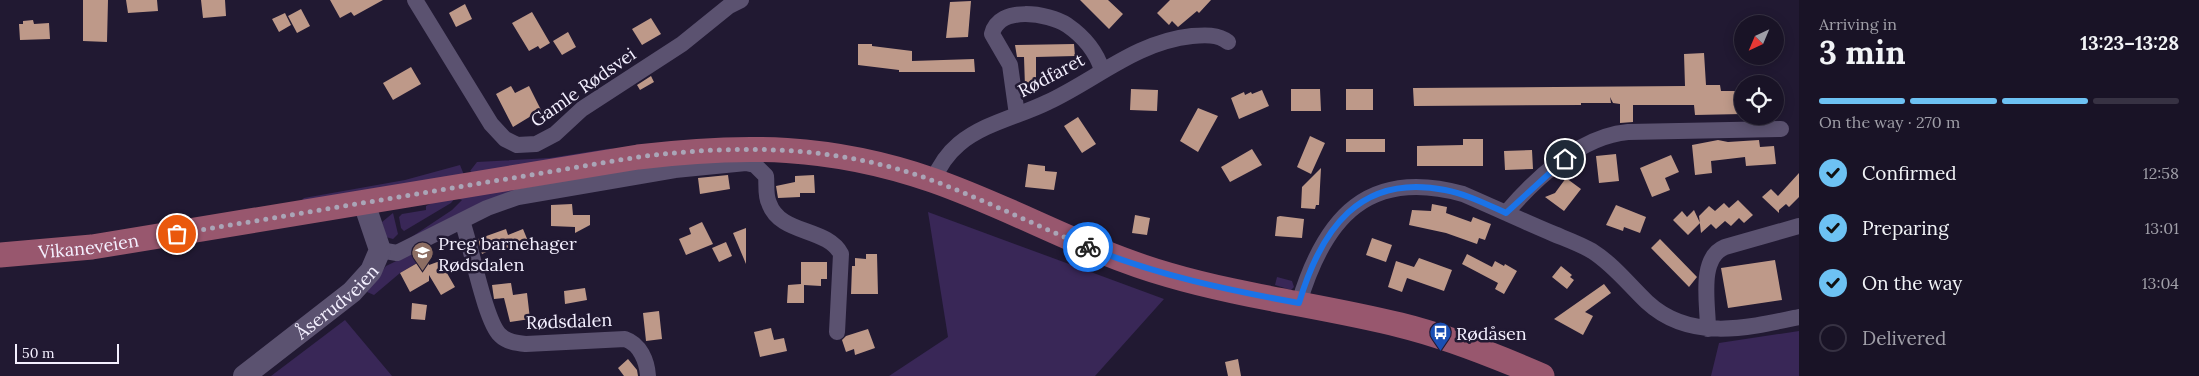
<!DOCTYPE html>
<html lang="en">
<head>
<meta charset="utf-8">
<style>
	:root { --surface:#191326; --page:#262032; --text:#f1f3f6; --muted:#9f9ea7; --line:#373243; --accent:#6dc2f3 }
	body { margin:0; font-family:Lora,serif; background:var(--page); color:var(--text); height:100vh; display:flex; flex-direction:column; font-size:19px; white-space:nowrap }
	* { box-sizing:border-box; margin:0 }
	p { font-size:16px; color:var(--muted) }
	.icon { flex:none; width:28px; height:28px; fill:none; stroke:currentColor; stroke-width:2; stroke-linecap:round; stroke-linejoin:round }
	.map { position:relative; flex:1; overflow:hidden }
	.drawer { display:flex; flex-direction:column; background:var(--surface); width:400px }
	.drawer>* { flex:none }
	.needle { width:32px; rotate:224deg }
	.tools { position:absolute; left:1734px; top:15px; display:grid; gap:10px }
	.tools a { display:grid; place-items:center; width:50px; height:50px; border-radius:50%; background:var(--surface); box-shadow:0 2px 12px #0003,0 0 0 1px var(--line); font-size:25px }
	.scale { position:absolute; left:15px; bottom:12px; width:104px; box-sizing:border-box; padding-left:5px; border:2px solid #f4f0ff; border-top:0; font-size:14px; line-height:18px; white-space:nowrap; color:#f4f0ff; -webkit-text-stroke:4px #211932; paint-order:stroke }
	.pin { position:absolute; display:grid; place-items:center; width:42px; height:42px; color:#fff; margin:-21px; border:2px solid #fff; border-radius:50%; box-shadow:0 1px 5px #0007 }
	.courier { position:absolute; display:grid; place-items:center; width:50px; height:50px; margin:-25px; border:4px solid #1a73e8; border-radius:50%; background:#fff; color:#222; box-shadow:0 1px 6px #0007 }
	.overview em { font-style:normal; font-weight:800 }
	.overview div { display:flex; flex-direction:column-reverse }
	.overview { display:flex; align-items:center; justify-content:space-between; height:85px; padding:0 20px }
	h1 { font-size:32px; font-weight:800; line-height:38px }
	.bar { display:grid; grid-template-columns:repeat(4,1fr); gap:8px 5px; align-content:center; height:60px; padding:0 20px }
	.bar i { height:6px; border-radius:4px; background:var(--line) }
	.bar .selected { background:var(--accent) }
	.bar p { grid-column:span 4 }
	ol { padding:0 20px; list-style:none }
	li { display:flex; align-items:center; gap:15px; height:55px }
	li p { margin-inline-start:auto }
	li .icon { padding:5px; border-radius:50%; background:var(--accent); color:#111; stroke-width:4 }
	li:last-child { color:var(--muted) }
	li i { width:28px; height:28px; border:2px solid var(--line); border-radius:50% }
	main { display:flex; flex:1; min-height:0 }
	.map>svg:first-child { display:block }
	.green { fill:#392757 }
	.building { fill:#be9989 }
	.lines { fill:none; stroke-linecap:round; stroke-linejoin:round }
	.street { stroke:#5b5270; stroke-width:16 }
	.secondary { stroke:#5b5270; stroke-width:22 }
	.primary { stroke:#98576e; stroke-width:25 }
	.done { stroke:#aaa5b7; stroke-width:5; stroke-dasharray:0 9 }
	.route { stroke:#1a73e8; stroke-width:6 }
	.labels { text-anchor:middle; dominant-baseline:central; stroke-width:5; stroke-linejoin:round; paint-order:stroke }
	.street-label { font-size:18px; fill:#f4f0ff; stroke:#211932 }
	.poi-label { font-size:18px; fill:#f4f0ff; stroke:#211932; text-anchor:start }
</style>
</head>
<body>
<main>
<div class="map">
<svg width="1799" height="376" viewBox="0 0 1799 376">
	<rect width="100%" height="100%" fill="#211932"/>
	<path class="green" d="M613,148L584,158L477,176L470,171L477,162L550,158Z
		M460,165L464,175L301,201L304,198L405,180Z
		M599,178L404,242L452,210L462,200L455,198L451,203L404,231L401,228L399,217L402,214L426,210V206L445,196Z
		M928,212L1164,299L1095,376H889L948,337Z
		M393,213L398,234L393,239L386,237L382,222Z
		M417,251L422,260L400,273L374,295L367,292L386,266Z
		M1277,277L1292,281L1294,287L1291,290L1275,285Z
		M345,320L392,376H271Z
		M1799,331V376H1711L1719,343Z"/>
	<path class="building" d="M83,0H108L107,42L83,41Z
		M126,0H157L158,11L128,13Z
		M201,0H225L226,16L203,18Z
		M330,0H383L354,16L351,12L340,18Z
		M1080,0H1108L1123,14L1109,29Z
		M1170,0H1211L1199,13L1197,11L1178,27L1172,21L1169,25L1157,13Z
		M971,1L968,37L946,38L950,2Z
		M465,4L472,19L456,27L449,13Z
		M301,9L310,26L297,33L288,16Z
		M532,12L550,43L540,49L538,46L529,51L512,23Z
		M285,13L291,25L279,32L272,19Z
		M651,18L661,34L642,45L632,29Z
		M33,20L34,24L49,23L50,39L20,40L19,24H23V21Z
		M568,32L576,47L562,55L553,41Z
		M858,44H872V46L912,51V61L974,59L975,72H899V70L858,65Z
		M1074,44L1075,56L1036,57V87H1025L1024,57H1017L1015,45Z
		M1704,53L1706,85H1720L1721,91H1742V114L1695,115L1694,105H1633V122L1620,123V104L1613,103L1610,97L1611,103H1581V105L1414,106L1413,88L1685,86L1684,54Z
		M411,67L421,84L393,100L383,83Z
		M651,76L654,82L640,90L637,85Z
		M511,86L515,93L529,86L541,110L513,127L496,94Z
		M1131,89L1158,90L1157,111L1130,110Z
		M1291,89H1320L1321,111H1291Z
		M1346,89H1373V110H1346Z
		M1262,90L1269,106L1239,119L1231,98L1244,92L1245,95L1251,92L1252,94Z
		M1198,108L1218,116L1198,152L1180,141Z
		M1078,117L1096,144L1082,153L1064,126Z
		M1310,136L1325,143L1311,174L1297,167Z
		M1346,139H1385V152H1346Z
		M1463,139H1483V166H1417V146L1463,145Z
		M1718,140L1728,142L1759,140L1760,147L1774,146L1776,164L1746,166L1745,157L1711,161L1712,173L1695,175L1692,145Z
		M1252,149L1262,165L1230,182L1221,167Z
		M1532,150L1533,169L1505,170L1504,151Z
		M1616,154L1619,181L1599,183L1596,156Z
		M1671,155L1679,172L1665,178L1670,190L1652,197L1640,168Z
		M1028,164L1045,166V171L1057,172L1054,190L1025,187Z
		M1321,168L1319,205H1316L1315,209L1301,208L1302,187Z
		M1799,173V197L1789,207L1786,204L1779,210V213L1762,197L1771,189L1778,196Z
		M728,175L730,189L700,194L698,178Z
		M814,175L815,193H800V197L778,198L776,186L795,182V176Z
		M1566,178L1581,189L1564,211L1545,197L1555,193Z
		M1738,200L1753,215L1744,223L1739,218L1731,226L1725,221L1716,229L1711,224L1701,233L1699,216L1709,206L1715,211L1724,203L1729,208Z
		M572,204L573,215H590V225L575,233V227L551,226V205Z
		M1432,204L1447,207L1446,213L1471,222L1473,217L1491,224L1485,240L1479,238L1477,244L1446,233L1409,225L1412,210L1431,211Z
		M1616,205L1646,217L1640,233L1624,227L1623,231L1606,225Z
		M1694,210L1700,223L1688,235L1673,220L1682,211L1687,217Z
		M1135,215L1150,218L1147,235L1132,233Z
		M1280,216L1304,219L1302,238L1275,236L1277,217Z
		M702,222L713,244L686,255L679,239L691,234L689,228Z
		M746,228V264L733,233Z
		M506,229L508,235L523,229L530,246L514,252L511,247L496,252L495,248L482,254L478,239Z
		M1372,238L1392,245L1386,262L1366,255Z
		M1660,239L1697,277L1689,287L1651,248Z
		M726,242L732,256L719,262L712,248Z
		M866,254H877L878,294H851L852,266H855V258L866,259Z
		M1467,254L1492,267L1495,261L1504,266L1505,264L1517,271L1504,294L1495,289L1498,283L1462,264Z
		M426,258L429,265L440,261L455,287L441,295L429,275V281L410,292L400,273Z
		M1419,258L1452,270L1444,291L1407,278L1402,292L1388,287L1396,261L1414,267Z
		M1775,260L1782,300L1728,308L1721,268Z
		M801,262H827V279H821V286L804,285V303H787L788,285L801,284Z
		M1561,266L1572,275L1570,277L1574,280L1567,289L1552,277Z
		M511,283L513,295L527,293L530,319L510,322L504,298L494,299L492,285Z
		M1604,284L1611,293L1585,312L1593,316L1583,335L1554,319Z
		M585,288L587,300L565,304L564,291Z
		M412,303L427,305L425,320L411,319Z
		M659,311L662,339L646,341L643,313Z
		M771,328L774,340L784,338L787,351L760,357L754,332Z
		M868,329L875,348L855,355L854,349L846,352L842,340L846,336Z
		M628,359L637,370L638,376H624L618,368Z
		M1238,359L1241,376H1228L1225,362Z"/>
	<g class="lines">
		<path class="street" d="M415,0L491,124L505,139L517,145L536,144L555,134L582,109L682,44L729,6L741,0
			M1017,115L1010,65L992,34C999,5 1048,13 1067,25C1083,36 1096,51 1102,70
			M933,181C939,166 947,154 959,144C984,123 1020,116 1048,102C1097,79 1136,42 1192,36C1204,35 1218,34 1228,42
			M1506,213C1536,178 1581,136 1628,132L1781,129
			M462,221C471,245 485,321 500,335C507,342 517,343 526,344L625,339C640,344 647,361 648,376
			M380,250L397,253L487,208L518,197L675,170L746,163L755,165L766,176C767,184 765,195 769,203C780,235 827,227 841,254L837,332
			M1299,303C1325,216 1369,168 1463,194C1493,207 1523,221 1554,234C1566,239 1580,244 1592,251C1614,265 1629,285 1647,302C1690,342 1748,328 1799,317
			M1708,329C1708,304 1698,258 1725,247L1799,226"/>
		<path class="secondary" id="s1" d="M244,376L352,292L371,271L380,250L364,203"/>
		<path class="primary" id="s2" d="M0,255L92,247L638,157C744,144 831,145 932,180C1013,208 1087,252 1169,275C1244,297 1324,306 1400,325C1449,337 1496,356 1542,376"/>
	</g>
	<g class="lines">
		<path class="done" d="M177,234L638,157C739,144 838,145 934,181C987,201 1037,226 1088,247"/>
		<path class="route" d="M1088,247C1156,275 1227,290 1299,303C1321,229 1360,173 1445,190C1466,194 1486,204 1506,213L1565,159"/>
	</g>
	<defs>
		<symbol id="school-pin" viewBox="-11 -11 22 30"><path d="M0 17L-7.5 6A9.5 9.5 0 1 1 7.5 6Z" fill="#8d6e63" stroke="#211932"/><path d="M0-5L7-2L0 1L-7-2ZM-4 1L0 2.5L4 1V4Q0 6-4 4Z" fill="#fff"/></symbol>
		<symbol id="bus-pin" viewBox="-11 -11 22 30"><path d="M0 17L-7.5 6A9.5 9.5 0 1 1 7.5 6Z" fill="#1a4fb4" stroke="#211932"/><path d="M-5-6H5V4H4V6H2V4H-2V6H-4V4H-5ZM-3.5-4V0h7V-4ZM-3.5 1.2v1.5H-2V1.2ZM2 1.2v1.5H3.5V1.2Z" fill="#fff"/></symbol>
	</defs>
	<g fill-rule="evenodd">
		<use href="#school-pin" x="410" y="240" width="25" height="34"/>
		<use href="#bus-pin" x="1428" y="320" width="25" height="34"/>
	</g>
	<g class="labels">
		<g class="street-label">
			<text transform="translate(1051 75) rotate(-28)">Rødfaret</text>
			<text transform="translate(583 87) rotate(-35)">Gamle Rødsvei</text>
			<text stroke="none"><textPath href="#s2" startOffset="89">Vikaneveien</textPath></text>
			<text stroke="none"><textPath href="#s1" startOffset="119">Åserudveien</textPath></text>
			<text transform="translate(569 321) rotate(-2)">Rødsdalen</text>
		</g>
		<g class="poi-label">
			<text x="438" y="243">Preg barnehager<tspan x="438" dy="21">Rødsdalen</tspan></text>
			<text x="1456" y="333">Rødåsen</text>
		</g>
	</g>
</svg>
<div class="tools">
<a><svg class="needle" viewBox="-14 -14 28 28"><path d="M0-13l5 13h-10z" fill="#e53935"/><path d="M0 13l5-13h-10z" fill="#9f9ea7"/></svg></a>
<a><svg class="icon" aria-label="locate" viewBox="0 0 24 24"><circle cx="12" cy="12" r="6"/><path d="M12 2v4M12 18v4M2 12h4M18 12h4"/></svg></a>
</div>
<div class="scale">50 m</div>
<div class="pin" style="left:177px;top:234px;background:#ea580c"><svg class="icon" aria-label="bag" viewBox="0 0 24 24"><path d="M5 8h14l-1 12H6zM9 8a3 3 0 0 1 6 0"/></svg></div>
<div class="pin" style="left:1565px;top:159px;background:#1f2937"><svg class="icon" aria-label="home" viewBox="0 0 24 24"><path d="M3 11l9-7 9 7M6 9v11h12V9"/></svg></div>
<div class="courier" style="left:1088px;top:247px"><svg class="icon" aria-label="bike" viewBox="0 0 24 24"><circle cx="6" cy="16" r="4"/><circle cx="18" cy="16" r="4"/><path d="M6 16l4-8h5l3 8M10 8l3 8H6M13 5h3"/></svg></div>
</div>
<section class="drawer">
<div class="overview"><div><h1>3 min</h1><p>Arriving in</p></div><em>13:23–13:28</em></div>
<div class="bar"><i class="selected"></i><i class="selected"></i><i class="selected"></i><i></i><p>On the way · 270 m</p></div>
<ol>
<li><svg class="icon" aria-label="check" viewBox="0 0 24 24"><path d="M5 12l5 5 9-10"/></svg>Confirmed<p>12:58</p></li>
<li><svg class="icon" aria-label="check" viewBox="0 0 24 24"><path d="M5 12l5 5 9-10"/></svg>Preparing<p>13:01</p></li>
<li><svg class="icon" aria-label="check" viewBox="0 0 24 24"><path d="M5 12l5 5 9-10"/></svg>On the way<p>13:04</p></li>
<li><i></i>Delivered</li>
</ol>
</section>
</main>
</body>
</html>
